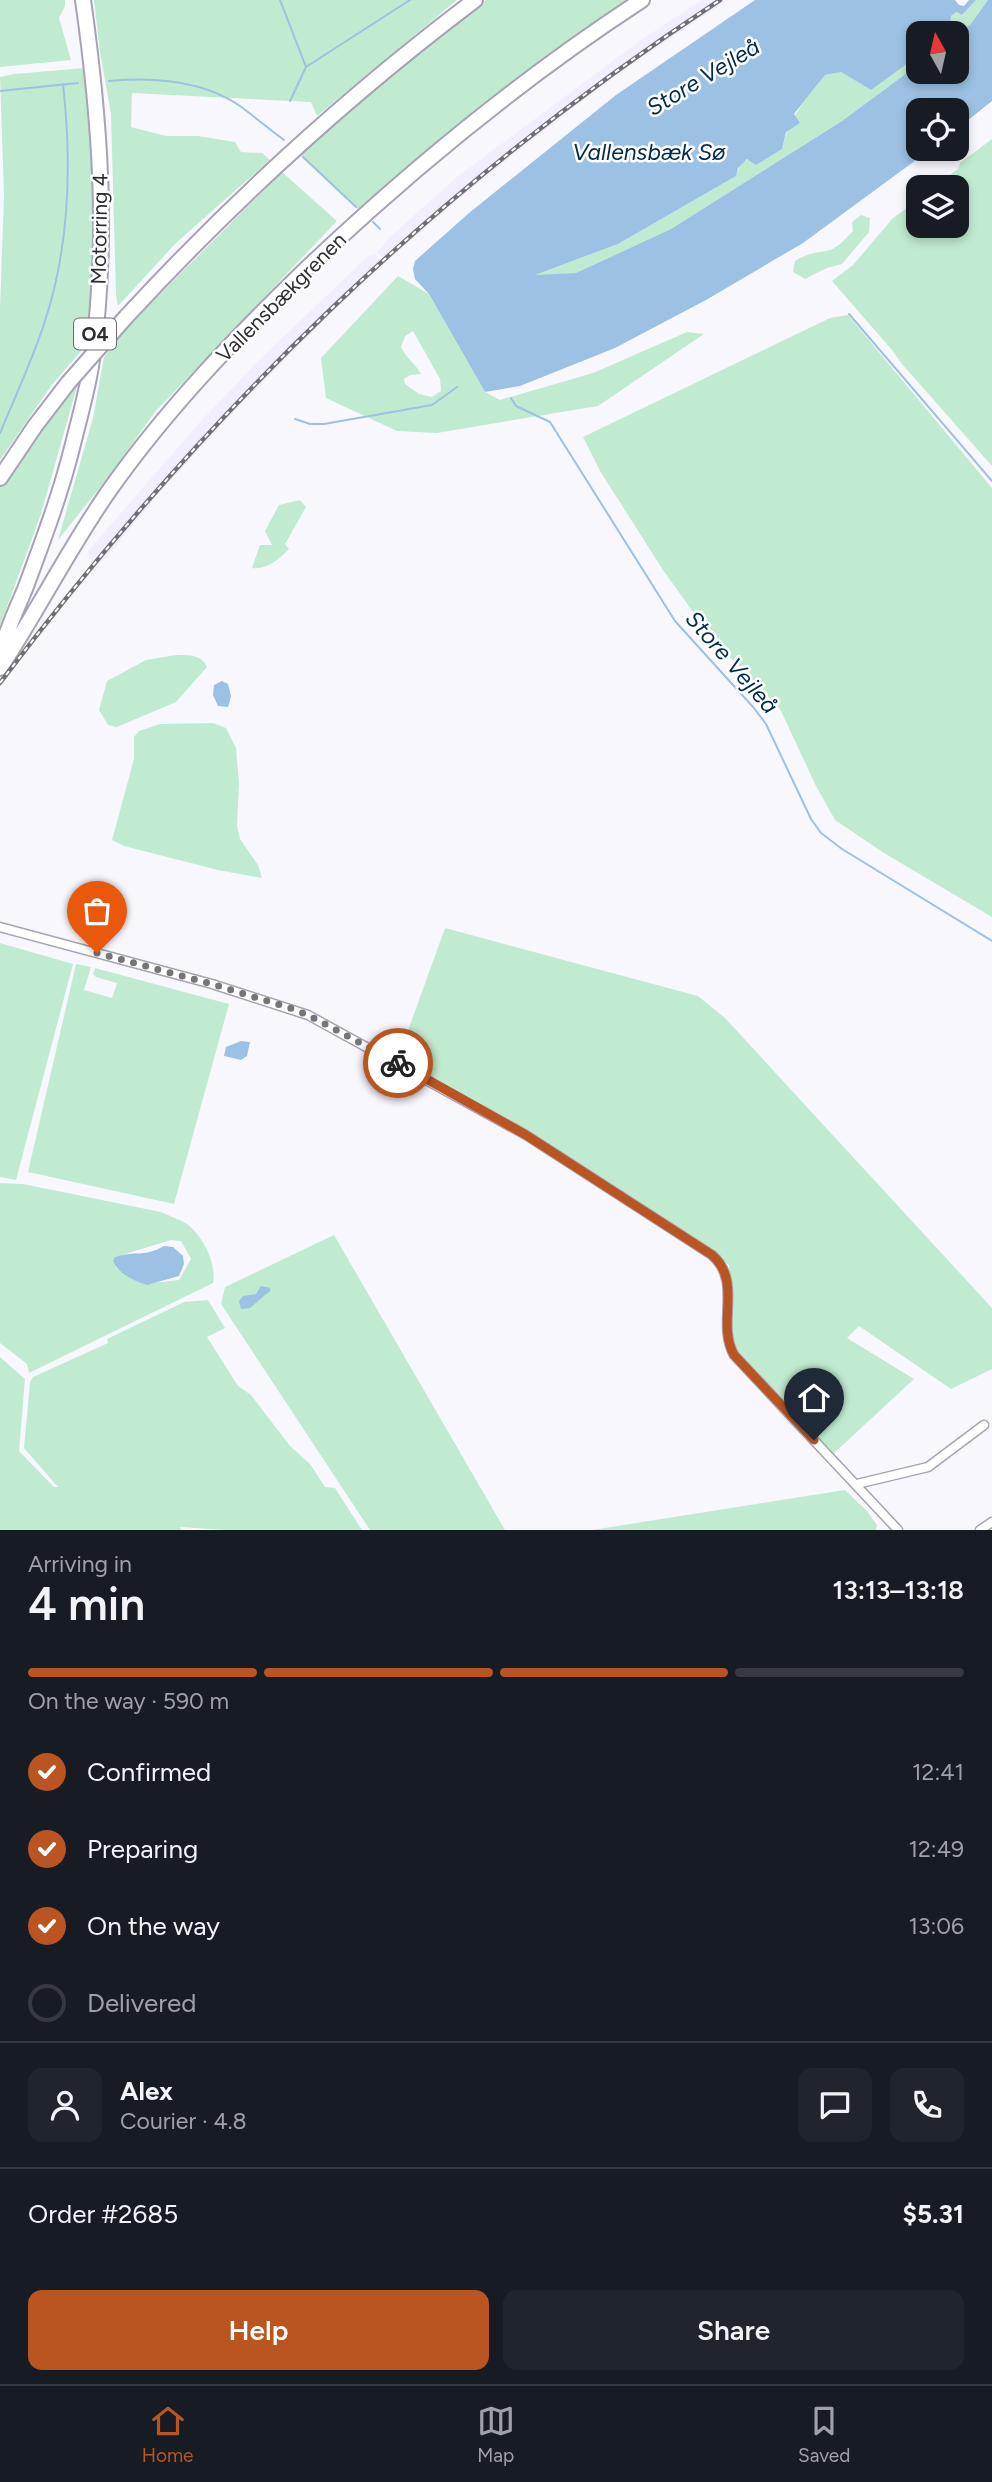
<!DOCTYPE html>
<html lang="en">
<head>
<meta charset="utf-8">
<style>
	:root { --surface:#171b24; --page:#20242c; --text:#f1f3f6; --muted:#9ea1a6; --line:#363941; --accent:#ba5522 }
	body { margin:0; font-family:Figtree,sans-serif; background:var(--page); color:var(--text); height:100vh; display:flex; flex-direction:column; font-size:26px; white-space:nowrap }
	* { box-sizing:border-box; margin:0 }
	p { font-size:23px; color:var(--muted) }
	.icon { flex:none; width:38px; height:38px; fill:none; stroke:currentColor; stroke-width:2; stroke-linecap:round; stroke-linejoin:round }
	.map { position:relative; height:1530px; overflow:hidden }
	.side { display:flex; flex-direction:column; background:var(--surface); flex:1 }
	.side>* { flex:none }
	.needle { width:46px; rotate:352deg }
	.controls { position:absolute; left:906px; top:21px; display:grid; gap:14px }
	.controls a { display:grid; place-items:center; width:63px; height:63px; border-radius:14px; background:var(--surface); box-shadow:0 4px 10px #0003; font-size:35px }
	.pin { position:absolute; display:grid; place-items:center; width:60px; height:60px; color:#fff; margin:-72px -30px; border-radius:50% 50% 50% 0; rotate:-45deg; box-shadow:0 0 7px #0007 }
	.pin .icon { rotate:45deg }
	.courier { position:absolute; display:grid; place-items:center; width:70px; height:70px; margin:-35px; border:5px solid #ba5522; border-radius:50%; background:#fff; color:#222; box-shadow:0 2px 9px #0007 }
	.summary em { font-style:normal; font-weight:600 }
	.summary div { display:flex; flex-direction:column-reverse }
	.summary { display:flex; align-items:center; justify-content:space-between; height:119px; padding:0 28px }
	h1 { font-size:46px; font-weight:600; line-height:52px }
	.bar { display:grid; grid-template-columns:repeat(4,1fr); gap:10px 7px; align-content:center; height:84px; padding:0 28px }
	.bar i { height:9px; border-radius:5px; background:var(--line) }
	.bar .selected { background:var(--accent) }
	.bar p { grid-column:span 4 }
	.line { display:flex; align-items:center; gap:18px; padding:0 28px; border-top:2px solid var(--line) }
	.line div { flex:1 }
	.round { display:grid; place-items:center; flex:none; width:74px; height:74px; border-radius:14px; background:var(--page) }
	ol { padding:0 28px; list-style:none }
	li { display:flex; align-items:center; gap:21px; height:77px }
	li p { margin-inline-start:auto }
	li .icon { padding:7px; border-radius:50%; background:var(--accent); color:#fff; stroke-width:4 }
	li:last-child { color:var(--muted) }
	li i { width:38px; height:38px; border:4px solid var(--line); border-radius:50% }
	.primary-button { display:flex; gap:14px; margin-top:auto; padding:14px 28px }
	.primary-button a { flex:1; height:80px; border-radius:14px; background:var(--accent); color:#fff; font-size:28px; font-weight:600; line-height:80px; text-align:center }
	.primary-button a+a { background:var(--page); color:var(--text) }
	.dock { display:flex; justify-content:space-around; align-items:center; height:98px; border-top:2px solid var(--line); background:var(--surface); font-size:19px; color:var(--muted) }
	.dock a { display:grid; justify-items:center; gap:4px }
	.dock .selected { color:var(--accent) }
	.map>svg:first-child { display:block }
	.built { fill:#f2eefd }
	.green { fill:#c1ebd0; fill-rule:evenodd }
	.water { fill:#9cc1e4 }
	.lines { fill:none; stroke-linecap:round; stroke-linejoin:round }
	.stream { stroke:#9cc1e4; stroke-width:2 }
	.street-casing { stroke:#a7a3b3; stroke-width:11 }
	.highway-casing { stroke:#a7a3b3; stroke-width:18 }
	.street { stroke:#fff; stroke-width:8 }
	.highway { stroke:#fff; stroke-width:14 }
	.rail-casing { stroke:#716f76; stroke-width:4.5 }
	.rail { stroke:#fff; stroke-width:2; stroke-dasharray:5; stroke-linecap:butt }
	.highway-bridge-casing { stroke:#a7a3b3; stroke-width:18; stroke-linecap:butt }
	.highway-bridge { stroke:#fff; stroke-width:14 }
	.done { stroke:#76747b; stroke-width:7; stroke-dasharray:0 12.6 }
	.route { stroke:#ba5522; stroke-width:9 }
	.labels { text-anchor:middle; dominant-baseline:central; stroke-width:5; stroke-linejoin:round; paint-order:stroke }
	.shield { fill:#fff; stroke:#6d6c71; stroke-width:2 }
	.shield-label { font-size:19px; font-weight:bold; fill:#2f2d34 }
	.street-label { font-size:21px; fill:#2f2d34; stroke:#fff }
	.water-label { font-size:23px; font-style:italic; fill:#002c4d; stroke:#fff }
</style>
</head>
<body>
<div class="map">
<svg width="992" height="1530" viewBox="0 0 992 1530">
	<rect width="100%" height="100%" fill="#f9f7fe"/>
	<path class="built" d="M702,0H728L644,56L570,110L469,190L392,257L386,261L377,252L391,236L457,177L638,42Z
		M374,254L384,264L379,270L335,309L237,409L151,502L104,561L96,563L89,558L88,551L199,423L261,358L367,257Z"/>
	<path class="green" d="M0,0H65V6L59,18L71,60L0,67Z
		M94,0H457L317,116L311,102L132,93L131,127L166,136H198L235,142L241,152L262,153L270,160L176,243L118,306L116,295L111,114L100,52Z
		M486,0H630L547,56L498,93L358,209L299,154L435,37Z
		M976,0H988L970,25L957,34L944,33L950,28L951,16L955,12L962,15Z
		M919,43V64L842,121L671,229L576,273L532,276L618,244L736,176C740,155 764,154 782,149C789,117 805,101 825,75L841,72L871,90Z
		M85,68L92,125L95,260L87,344L51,386L0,460V309L4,195L0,77L14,74Z
		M992,139V466L902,364L892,350L832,281L853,265L893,218L919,199V226H957V187H934L958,169L960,163Z
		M282,172L337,221L155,412L110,475L58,540L93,418L104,357L131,323Z
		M861,215L870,218L869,232L842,264L827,268L805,279L793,272L795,261C807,253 816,253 830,250C839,247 847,237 853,231L852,222Z
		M398,276L429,294L485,392L500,400L593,373L687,332L704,334L598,406L437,433L397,431L326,398L321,358ZM413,331L440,379L441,391L432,397L419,394L405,384L404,379L410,375L421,374C415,363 407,359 401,347L405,336Z
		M848,315L992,488V917L884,853L835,820L816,786L780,709L713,640L663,570L600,471L583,437L830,318Z
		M78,383L41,514L0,626V487L13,464Z
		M300,500L306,507L285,544L289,549C279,559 267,570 252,568L260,545H272L265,531L279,505Z
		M176,655C187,655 202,654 207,667L176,702L117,727L108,725L99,710L107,681L146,660Z
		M213,723L226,728L236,748L239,783L237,826L240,839L258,865L262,878L218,870L124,846L112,840L134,759V737L139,731L160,724Z
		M445,928L698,996L725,1018L992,1308V1369L951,1389L859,1326L847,1338L914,1379L832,1455L740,1357L729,1335V1265L530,1131L397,1061Z
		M0,943L73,964L16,1180L0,1177Z
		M76,964L91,967L84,990L112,998L117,983L96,977L93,974L95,968L229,1004L174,1204L28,1172Z
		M0,1183L23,1184L161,1212C169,1216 179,1219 187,1224C203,1236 217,1264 213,1283L29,1373L27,1364L0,1343ZM171,1240L181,1241L191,1259L179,1280C146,1283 144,1288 116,1268L115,1257Z
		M334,1235L505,1530H370L221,1304L225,1287Z
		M208,1300L225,1328L207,1337L238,1386L251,1395L290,1446L310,1464L325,1487L335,1488L362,1530H224L180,1527L181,1530H0V1357L25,1379L19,1451L54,1487H58L24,1448L30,1382L33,1377L108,1343L107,1339L184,1302Z
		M845,1490L867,1511L877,1525L876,1530H592Z"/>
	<path class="water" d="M755,0H955L959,5L964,6L969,0H976L962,15L956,12L951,16L950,28L944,33H919V43L914,46L912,60L871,90L841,72L825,75L794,114L800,123L786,132L782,149L756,165L747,159L738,168L736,176L618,244L535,275L576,273L671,229L842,121L919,64V72H957V34L970,25L988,0H992V101L957,129V110H919V149H931L803,243L706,300L615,348L520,386L485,392L429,294L415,279L413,269L415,261L469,213L616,95Z
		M222,681L228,684L231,696L228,707L218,706L213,695L214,685Z
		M241,1041L250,1042L247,1056L241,1060L224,1056L226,1047Z
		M164,1246L173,1247L183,1256L184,1264L179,1276L147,1285C135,1281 118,1274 113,1261L115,1257C136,1250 143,1258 164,1246Z
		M261,1286L270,1288V1291L250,1308L241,1309L239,1301L243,1296L256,1294Z"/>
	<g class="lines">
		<path class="stream" d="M280,0L306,67L290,101
			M306,67L410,0
			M109,81C153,77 202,80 240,106C255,117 269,129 284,140
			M0,91L78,83
			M303,157L356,207
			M373,222L380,229
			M849,314L992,481
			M511,398L516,406L550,422L675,621L753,707L766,724L811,819L821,833L842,849L992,941
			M295,419L310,424H324L432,405L457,387
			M0,433C15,397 32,361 44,324C70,247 72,164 63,84"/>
		<defs>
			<path id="street" d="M0,927L212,984L308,1015L526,1135L712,1255C743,1282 716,1322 734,1355L898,1530
				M857,1484L928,1467L984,1425
				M980,1530L992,1522"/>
			<path id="highway" d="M126,317C233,201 349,95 475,0
				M0,478L35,426L68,383
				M0,654C6,632 16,610 25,589C42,543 60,496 72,448C79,419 88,389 92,360C109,240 100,119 83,0
				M0,668C39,609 70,546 111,488C167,409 235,338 304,271C409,171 521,79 642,0"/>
		</defs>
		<use href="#street" class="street-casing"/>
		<use href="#highway" class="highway-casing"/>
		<use href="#street" class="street"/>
		<use href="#highway" class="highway"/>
		<defs>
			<path id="rail" d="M0,683C204,413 436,186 720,0"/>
		</defs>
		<use href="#rail" class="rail-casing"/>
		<use href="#rail" class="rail"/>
		<defs>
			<path id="highway-bridge" d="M68,383L126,317"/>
		</defs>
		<use href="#highway-bridge" class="highway-bridge-casing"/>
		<use href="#highway-bridge" class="highway-bridge"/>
	</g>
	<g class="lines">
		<path class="done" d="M97,953L212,984L290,1008L308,1015L398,1063"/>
		<path class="route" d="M398,1063L526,1135L712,1255C743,1282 716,1323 734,1355L814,1440"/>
	</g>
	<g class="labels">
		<rect class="shield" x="74" y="318.5" width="42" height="31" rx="5"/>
		<g class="shield-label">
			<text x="95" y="334">O4</text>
		</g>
		<g class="street-label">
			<text transform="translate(99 229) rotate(-89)">Motorring 4</text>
			<text transform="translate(281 297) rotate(-45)">Vallensbækgrenen</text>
		</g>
		<g class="water-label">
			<text transform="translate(703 77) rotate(-31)">Store Vejleå</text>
			<text x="649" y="152">Vallensbæk Sø</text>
			<text transform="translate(732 662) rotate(49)">Store Vejleå</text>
		</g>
	</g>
</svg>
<div class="controls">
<a><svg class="needle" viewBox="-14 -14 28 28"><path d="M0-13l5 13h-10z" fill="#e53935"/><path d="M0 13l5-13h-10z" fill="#9ea1a6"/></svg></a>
<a><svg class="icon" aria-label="locate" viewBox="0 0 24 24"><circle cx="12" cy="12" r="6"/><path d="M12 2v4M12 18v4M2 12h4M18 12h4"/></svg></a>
<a><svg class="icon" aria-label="layers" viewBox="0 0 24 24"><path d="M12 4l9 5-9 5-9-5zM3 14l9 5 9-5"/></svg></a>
</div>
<div class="pin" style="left:97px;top:953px;background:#ea580c"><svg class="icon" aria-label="bag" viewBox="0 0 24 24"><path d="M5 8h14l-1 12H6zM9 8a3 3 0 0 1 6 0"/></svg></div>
<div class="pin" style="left:814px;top:1440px;background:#1f2937"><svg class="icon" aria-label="home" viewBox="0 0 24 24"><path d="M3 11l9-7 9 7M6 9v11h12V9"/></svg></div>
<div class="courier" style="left:398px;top:1063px"><svg class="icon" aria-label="bike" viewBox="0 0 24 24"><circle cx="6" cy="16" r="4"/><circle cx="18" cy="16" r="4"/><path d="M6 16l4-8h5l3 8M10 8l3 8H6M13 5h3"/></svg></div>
</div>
<section class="side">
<div class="summary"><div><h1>4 min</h1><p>Arriving in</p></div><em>13:13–13:18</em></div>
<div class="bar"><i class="selected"></i><i class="selected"></i><i class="selected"></i><i></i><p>On the way · 590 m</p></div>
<ol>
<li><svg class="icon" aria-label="check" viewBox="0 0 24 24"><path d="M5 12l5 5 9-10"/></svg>Confirmed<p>12:41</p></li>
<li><svg class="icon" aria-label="check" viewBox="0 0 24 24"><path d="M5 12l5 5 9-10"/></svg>Preparing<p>12:49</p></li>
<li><svg class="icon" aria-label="check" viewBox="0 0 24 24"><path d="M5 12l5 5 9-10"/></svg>On the way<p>13:06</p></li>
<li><i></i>Delivered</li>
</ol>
<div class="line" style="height:126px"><a class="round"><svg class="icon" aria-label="person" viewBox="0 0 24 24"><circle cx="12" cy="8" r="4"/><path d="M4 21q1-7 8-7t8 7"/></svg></a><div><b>Alex</b><p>Courier · 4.8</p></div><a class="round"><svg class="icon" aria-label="chat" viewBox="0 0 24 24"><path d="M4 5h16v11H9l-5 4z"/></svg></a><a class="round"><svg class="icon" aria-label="phone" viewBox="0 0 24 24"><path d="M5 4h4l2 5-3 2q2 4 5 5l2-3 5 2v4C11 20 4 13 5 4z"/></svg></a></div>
<div class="line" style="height:91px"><div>Order #2685</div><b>$5.31</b></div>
<div class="primary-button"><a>Help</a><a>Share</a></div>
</section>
<nav class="dock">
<a class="selected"><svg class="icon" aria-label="home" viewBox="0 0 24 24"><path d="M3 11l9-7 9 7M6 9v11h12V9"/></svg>Home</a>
<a><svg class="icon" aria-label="map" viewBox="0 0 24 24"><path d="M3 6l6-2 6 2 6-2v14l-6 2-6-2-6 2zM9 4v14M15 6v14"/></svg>Map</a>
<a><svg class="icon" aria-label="saved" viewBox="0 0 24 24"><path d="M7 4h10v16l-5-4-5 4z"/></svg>Saved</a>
</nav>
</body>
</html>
